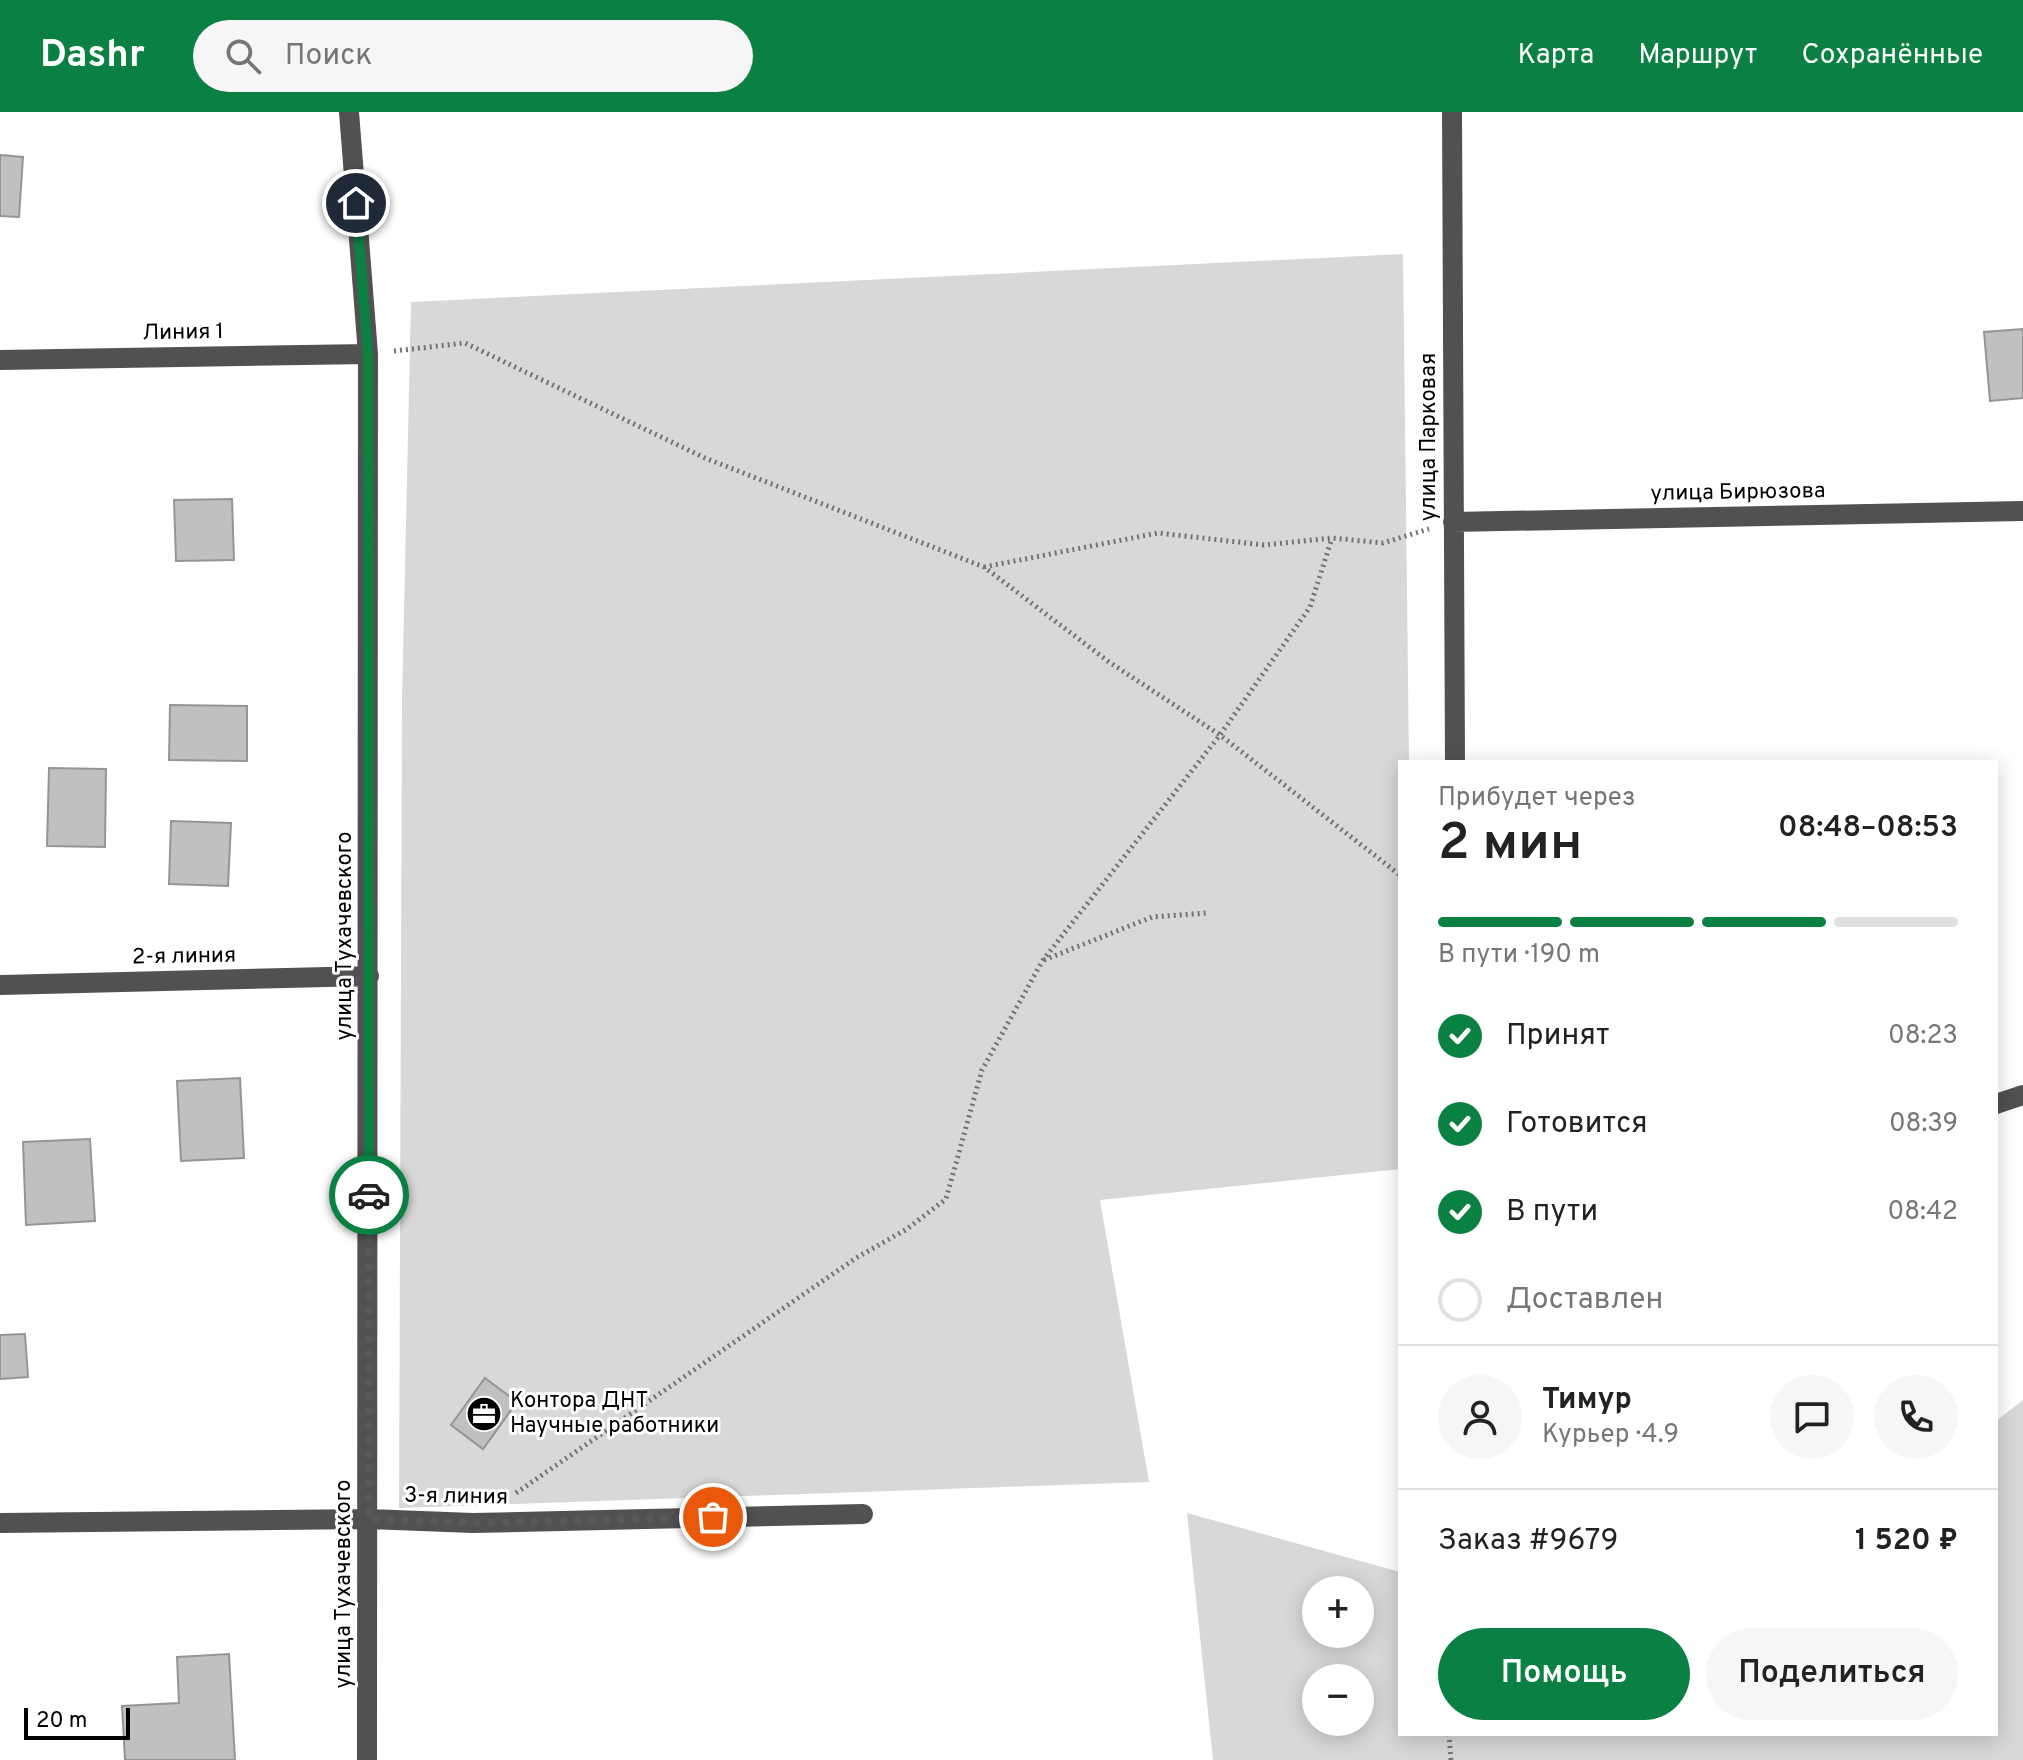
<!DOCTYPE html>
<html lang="ru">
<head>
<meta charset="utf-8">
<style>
	:root { --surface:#fff; --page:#f6f6f6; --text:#222; --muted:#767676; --line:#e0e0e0; --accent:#0b8043 }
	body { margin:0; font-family:Overpass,sans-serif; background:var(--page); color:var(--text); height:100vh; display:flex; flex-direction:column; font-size:30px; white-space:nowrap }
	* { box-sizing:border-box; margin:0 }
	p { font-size:26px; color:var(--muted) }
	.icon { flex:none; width:44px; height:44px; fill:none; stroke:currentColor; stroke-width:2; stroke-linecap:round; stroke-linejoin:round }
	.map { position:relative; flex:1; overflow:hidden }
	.panel { position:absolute; left:1398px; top:648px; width:600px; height:976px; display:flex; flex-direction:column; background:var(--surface); border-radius:0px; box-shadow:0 4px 20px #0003 }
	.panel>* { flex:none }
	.fabs { position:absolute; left:1302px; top:1464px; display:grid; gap:16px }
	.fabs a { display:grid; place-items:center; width:72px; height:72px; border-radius:50%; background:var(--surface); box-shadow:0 4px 20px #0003; font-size:40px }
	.scale { position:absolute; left:24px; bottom:20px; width:106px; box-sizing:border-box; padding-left:8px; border:4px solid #000; border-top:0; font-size:22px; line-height:28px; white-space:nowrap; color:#000; -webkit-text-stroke:6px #fff; paint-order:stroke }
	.pin { position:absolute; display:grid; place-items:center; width:68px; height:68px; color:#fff; margin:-34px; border:4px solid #fff; border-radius:50%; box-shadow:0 2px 8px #0007 }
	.courier { position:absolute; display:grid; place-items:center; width:80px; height:80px; margin:-40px; border:6px solid #0b8043; border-radius:50%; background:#fff; color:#222; box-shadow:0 2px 10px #0007 }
	.head em { font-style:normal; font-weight:600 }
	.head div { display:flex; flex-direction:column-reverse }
	.head { display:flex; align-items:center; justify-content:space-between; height:136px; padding:0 40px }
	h1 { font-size:52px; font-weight:600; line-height:60px }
	.bar { display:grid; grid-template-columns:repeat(4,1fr); gap:12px 8px; align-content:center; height:96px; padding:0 40px }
	.bar i { height:10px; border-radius:6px; background:var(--line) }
	.bar .on { background:var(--accent) }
	.bar p { grid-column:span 4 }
	.line { display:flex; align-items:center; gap:20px; padding:0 40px; border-top:2px solid var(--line) }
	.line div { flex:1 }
	.round { display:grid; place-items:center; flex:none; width:84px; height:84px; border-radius:42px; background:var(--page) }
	ol { padding:0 40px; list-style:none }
	li { display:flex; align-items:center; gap:24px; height:88px }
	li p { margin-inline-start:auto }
	li .icon { padding:8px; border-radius:50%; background:var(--accent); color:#fff; stroke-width:4 }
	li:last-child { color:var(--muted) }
	li i { width:44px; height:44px; border:4px solid var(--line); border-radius:50% }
	.cta { display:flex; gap:16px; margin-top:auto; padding:16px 40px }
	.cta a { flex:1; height:92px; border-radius:48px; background:var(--accent); color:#fff; font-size:32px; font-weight:600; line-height:92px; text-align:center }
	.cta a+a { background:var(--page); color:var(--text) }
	header { display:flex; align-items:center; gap:48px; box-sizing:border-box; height:112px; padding:0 40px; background:var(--accent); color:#fff }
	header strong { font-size:38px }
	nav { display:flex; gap:44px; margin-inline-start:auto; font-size:28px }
	.search { width:560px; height:72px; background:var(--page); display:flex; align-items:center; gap:20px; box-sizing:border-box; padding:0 28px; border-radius:44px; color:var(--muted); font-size:30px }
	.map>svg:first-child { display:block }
	.green { fill:#d8d8d8; fill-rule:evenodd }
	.building { fill:#c0c0c0; stroke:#959595; stroke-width:2 }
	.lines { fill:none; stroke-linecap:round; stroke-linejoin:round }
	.path { stroke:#737373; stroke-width:5; stroke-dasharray:2 4; stroke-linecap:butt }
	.minor { stroke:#515151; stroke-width:20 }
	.done { stroke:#595959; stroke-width:8; stroke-dasharray:0 14.4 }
	.route { stroke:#0b8043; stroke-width:10 }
	.labels { text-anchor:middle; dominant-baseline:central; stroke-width:6; stroke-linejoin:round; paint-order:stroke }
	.street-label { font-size:22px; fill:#000; stroke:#fff }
	.poi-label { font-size:22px; fill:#000; stroke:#fff; text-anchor:start }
</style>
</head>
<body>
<header>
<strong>Dashr</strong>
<div class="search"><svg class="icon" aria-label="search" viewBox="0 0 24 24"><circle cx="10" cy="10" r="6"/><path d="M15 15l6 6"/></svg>Поиск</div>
<nav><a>Карта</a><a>Маршрут</a><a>Сохранённые</a></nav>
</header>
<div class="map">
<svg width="2023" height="1648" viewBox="0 0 2023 1648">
	<rect width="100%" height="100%" fill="#fff"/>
	<path class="green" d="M1403,142L1409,650H1400V1057L1100,1088L1149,1370L399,1396L402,588L411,190Z
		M2023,1288V1648H1213L1187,1401L1400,1460V1622H1996V1309ZM1360,1478V1522H1316V1478ZM1360,1566V1610H1316V1566Z"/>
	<path class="building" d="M0,43L23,45L19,105L0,104Z
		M2023,217V286L1990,289L1984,220Z
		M232,387L234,448L176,449L174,388Z
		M170,593L247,594V649L169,648Z
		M49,656L106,657L105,735L47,734Z
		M171,709L231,711L228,774L169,772Z
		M240,966L244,1046L181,1049L177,969Z
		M90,1027L95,1109L26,1113L23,1030Z
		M25,1222L28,1265L0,1267V1223Z
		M485,1266L517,1290L483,1337L451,1313Z
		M229,1542L235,1648H125L122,1594L179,1591L177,1545Z"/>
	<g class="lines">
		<path class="path" d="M394,239L465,231L705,346L984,455L1109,550L1220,623L1400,763
			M984,455L1158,421L1264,433L1332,426L1383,431L1429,417
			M1044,848L1152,805L1207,801
			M516,1381L856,1146L907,1117L946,1087L982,958L1043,848L1220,623L1310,495L1332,426
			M1449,1622L1451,1648"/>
		<path class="minor" d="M349,0L368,242L367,1648
			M1452,0L1455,650
			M0,248L368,242
			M1453,410L2023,399
			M0,873L369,864
			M1996,992L2023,983
			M0,1411L369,1407L473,1411L863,1402"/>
	</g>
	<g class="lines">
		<path class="done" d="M369,1083V1407L473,1411L713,1405"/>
		<path class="route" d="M356,91L368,242L369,1083"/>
	</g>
	<defs>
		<symbol id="office-disc" viewBox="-11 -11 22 22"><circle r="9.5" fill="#000" stroke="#fff"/><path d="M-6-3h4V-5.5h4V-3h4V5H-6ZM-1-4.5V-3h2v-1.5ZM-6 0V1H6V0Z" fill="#fff"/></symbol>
	</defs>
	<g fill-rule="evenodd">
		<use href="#office-disc" x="464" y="1282" width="40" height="40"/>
	</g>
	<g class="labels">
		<g class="street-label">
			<text transform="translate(183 221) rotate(-1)">Линия 1</text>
			<text transform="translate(1429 325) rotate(-90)">улица Парковая</text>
			<text transform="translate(1738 381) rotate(-1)">улица Бирюзова</text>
			<text transform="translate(345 824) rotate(-90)">улица Тухачевского</text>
			<text transform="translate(184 845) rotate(-1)">2-я линия</text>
			<text transform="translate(456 1385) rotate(1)">3-я линия</text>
			<text transform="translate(344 1472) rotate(-90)">улица Тухачевского</text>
		</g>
		<g class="poi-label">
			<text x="510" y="1289">Контора ДНТ<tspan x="510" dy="25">Научные работники</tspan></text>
		</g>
	</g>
</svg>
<div class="fabs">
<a>+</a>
<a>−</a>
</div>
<div class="scale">20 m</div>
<div class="pin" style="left:713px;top:1405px;background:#ea580c"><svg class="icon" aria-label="bag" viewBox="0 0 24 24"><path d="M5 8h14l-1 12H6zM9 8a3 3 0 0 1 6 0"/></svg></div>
<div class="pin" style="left:356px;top:91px;background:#1f2937"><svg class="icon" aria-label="home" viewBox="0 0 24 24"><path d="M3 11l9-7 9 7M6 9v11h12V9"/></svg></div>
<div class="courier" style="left:369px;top:1083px"><svg class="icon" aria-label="car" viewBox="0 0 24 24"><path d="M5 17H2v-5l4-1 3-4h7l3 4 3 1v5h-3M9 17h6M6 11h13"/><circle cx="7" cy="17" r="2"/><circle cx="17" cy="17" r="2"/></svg></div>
<section class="panel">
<div class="head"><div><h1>2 мин</h1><p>Прибудет через</p></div><em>08:48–08:53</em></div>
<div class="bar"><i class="on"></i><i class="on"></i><i class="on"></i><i></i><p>В пути · 190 m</p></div>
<ol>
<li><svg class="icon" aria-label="check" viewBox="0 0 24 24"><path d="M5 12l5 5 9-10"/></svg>Принят<p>08:23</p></li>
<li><svg class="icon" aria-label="check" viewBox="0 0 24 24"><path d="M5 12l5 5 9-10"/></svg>Готовится<p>08:39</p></li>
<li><svg class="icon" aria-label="check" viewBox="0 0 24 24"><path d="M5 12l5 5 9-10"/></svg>В пути<p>08:42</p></li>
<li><i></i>Доставлен</li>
</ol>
<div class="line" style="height:144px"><a class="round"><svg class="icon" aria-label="person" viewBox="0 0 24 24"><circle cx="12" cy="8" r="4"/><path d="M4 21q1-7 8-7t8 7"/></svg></a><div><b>Тимур</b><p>Курьер · 4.9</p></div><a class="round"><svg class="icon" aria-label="chat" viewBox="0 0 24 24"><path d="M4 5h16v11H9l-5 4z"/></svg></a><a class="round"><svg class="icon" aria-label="phone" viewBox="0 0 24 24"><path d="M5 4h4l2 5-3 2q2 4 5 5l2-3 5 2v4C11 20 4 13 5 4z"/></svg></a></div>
<div class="line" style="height:104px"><div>Заказ #9679</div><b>1 520 ₽</b></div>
<div class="cta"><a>Помощь</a><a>Поделиться</a></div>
</section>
</div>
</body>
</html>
